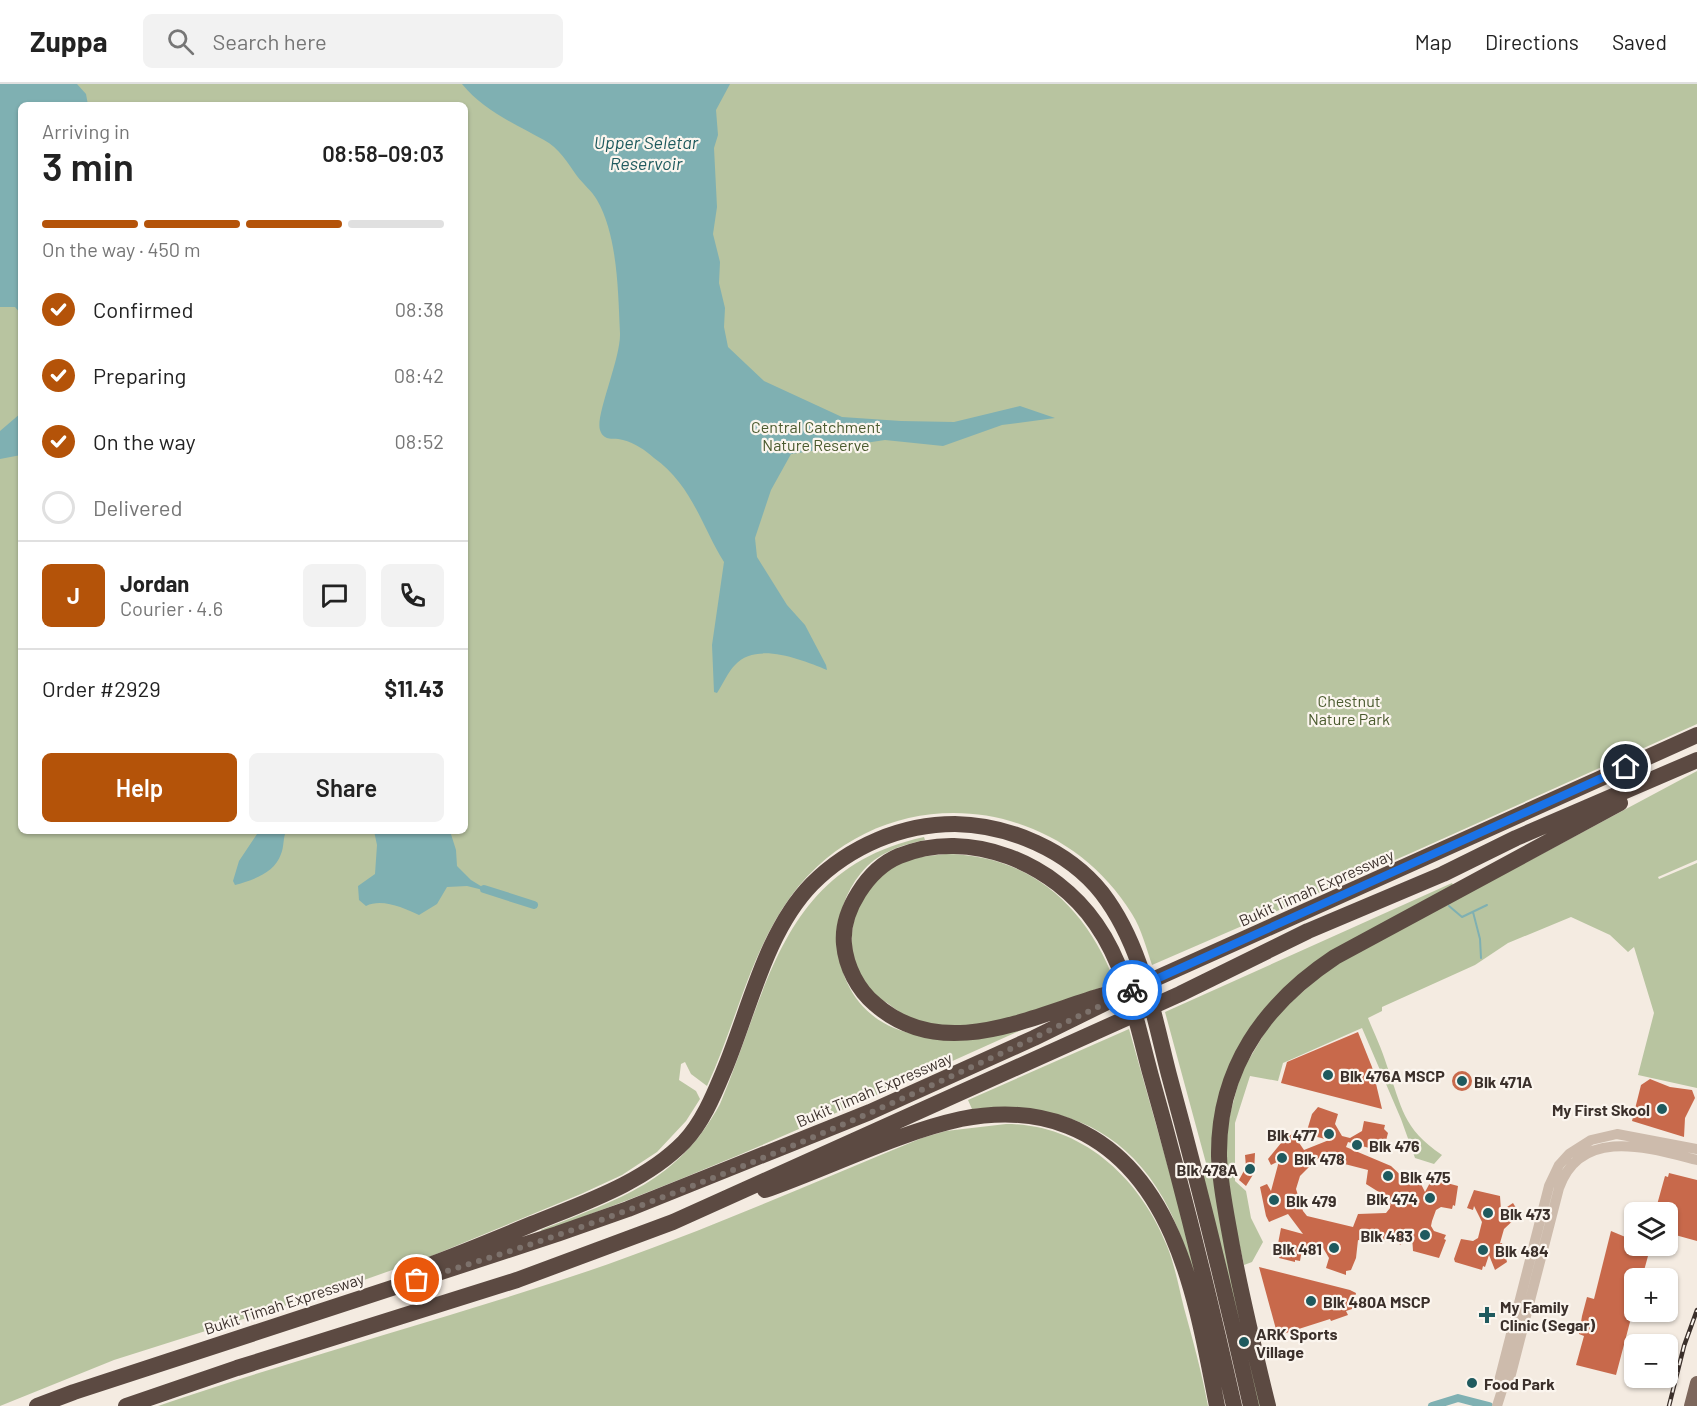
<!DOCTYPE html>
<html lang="en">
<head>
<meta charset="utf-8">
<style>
	:root { --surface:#fff; --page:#f2f2f2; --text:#222; --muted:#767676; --line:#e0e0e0; --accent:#b45309 }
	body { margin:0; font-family:Barlow,sans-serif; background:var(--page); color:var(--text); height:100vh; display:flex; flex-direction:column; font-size:22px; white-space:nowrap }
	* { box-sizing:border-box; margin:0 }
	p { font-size:20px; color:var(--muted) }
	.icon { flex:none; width:33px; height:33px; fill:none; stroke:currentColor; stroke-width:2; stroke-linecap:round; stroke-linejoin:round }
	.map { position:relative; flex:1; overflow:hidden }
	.sheet { position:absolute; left:18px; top:18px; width:450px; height:732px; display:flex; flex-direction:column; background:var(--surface); border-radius:9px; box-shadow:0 2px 4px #0004 }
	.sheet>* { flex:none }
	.controls { position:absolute; left:1624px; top:1118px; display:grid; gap:12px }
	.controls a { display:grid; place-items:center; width:54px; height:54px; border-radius:9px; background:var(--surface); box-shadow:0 2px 4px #0004; font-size:30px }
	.pin { position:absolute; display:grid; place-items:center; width:51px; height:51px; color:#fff; margin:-26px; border:3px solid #fff; border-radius:50%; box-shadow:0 2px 6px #0007 }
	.courier { position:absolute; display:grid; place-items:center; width:60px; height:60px; margin:-30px; border:4px solid #1a73e8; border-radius:50%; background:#fff; color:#222; box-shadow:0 2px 8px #0007 }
	.head em { font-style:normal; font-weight:600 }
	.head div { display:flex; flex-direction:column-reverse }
	.head { display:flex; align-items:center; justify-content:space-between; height:102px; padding:0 24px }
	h1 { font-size:39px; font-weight:600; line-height:45px }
	.bar { display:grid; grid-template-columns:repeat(4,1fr); gap:9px 6px; align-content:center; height:72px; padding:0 24px }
	.bar i { height:8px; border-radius:4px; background:var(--line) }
	.bar .on { background:var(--accent) }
	.bar p { grid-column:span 4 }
	.line { display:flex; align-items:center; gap:15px; padding:0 24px; border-top:2px solid var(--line) }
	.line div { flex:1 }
	.round { display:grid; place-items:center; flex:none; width:63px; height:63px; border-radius:9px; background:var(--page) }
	ol { padding:0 24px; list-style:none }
	li { display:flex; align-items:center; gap:18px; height:66px }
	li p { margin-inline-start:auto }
	li .icon { padding:6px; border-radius:50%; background:var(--accent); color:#fff; stroke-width:4 }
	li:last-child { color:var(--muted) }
	li i { width:33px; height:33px; border:3px solid var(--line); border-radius:50% }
	.action { display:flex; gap:12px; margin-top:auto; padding:12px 24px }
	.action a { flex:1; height:69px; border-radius:9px; background:var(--accent); color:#fff; font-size:24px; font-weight:600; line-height:69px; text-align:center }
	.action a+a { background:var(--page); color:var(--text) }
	header { display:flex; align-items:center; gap:36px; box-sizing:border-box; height:84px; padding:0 30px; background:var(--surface); border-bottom:2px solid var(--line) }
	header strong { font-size:28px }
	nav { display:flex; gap:33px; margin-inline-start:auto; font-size:21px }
	.search { width:420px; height:54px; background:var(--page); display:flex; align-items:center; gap:15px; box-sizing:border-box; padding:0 21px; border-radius:9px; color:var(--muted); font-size:22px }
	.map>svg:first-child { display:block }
	.green { fill:#b8c4a0; fill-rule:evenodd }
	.water { fill:#7fb0b2 }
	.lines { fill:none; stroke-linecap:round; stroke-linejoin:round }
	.stream { stroke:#7fb0b2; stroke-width:2 }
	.canal { stroke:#7fb0b2; stroke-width:8 }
	.building { fill:#c8694b; fill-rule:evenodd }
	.minor { stroke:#cdbbac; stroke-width:10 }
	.major { stroke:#7d675c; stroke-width:14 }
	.highway { stroke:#5c4a42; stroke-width:16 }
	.rail-casing { stroke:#3b302b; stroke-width:4.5 }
	.rail { stroke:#fbf5ee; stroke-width:2; stroke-dasharray:7; stroke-linecap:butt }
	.done { stroke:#7c716b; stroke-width:6; stroke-dasharray:0 10.8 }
	.route { stroke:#1a73e8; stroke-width:8 }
	.poi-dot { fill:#1f5a5e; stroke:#fbf5ee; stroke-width:2 }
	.labels { text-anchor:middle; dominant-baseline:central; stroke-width:4.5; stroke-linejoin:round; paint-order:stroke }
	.park-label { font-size:16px; fill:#4a5a2e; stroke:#fbf5ee }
	.street-label { font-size:16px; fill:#3b302b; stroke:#fbf5ee }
	.poi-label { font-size:16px; font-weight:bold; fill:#3b302b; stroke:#fbf5ee; text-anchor:start }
	.water-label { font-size:18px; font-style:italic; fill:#1f5a5e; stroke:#fbf5ee }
</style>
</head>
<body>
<header>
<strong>Zuppa</strong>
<div class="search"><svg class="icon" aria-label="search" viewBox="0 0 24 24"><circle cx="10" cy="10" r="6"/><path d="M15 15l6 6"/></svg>Search here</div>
<nav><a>Map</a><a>Directions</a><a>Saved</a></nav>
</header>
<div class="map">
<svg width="1697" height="1322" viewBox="0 0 1697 1322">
	<rect width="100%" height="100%" fill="#f4ebe1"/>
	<path class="green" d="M0,0H1697V640L1411,769L1152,881C1146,864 1142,846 1132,830C1056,706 880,692 791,812C750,868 736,940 707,1002L691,990L685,978L681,980L679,996L696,1007L700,1015L686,1037L657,1068L622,1091L581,1110L429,1173L347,1202L114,1276L0,1322ZM21,21H465V747H21Z
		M1697,687V776L1658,793L1659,795L1697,779V1004L1638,991L1654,929L1634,863L1628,868L1610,851L1571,833L1508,859L1475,881L1382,923V927L1368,934C1374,949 1382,965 1387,982C1402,1023 1402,1044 1442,1071L1434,1080L1415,1074L1401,1035L1362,944L1283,979L1278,997L1250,992L1235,1039V1097L1246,1107L1251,1134L1263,1158L1252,1178L1244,1181L1232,1128L1226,1071L1227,1042L1241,989L1274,933L1332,882Z
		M924,753L925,756C901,761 877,769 861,789C821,837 833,919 894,944C931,960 986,947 1026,944C866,1016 707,1089 542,1148L541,1146C620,1114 677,1099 720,1020C769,904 781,784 924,753Z
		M946,770C1030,771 1085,821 1115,898C1058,919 983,953 922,938C909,935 900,929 890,921C883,916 873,911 868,905C838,865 852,809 893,782C907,773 930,772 946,770Z
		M1452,799L1455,805L1386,843L1257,938L1215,1070L1275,1322H1244L1191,1096L1209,1090L1165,928Z
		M1129,945L1198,1189L1195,1190C1185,1165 1177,1138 1163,1114C1120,1039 1053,1018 972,1025L968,1016Z
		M1006,1040C1082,1040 1140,1094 1167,1162C1175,1182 1179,1204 1184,1224C1193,1257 1202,1289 1208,1322H158C289,1277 423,1241 555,1198C680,1158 800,1104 922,1054L946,1047Z"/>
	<path class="water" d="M0,0H77L86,10L88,21H21V230L15,223H0Z
		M462,0H730L716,26L718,51L714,64L717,123L713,150L720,178L719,199L725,224L724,243L728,263L764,297L842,333L901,337L954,338L1020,322L1055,334L1002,341L943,362L885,356L791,370L771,406L755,454L757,473L787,521L805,541L826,581L827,586C802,576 756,557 735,581C728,588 723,600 717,609L714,608L712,561L724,478C701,441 692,401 654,374C645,366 635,359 623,356C617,354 610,356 605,353C602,351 601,349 600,346C595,332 621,274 620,249C618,209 618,152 597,116C592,107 583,100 577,92C567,78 559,64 544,56C515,40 483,26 462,0Z
		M21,329V371L0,375V347Z
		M259,747H286C283,754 284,763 281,770C275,789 251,797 235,801L233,797L239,777Z
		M374,747H450L456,766L457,782L471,796L484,804L483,806L467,802L447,803L437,820L419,831C404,824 382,814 366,822L359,816L358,802L375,790L377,761Z"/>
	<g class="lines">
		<path class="stream" d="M1449,822L1462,833L1487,821
			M1473,828L1480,855L1481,874"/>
		<path class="canal" d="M484,805L534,821
			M1432,1322L1458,1314L1489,1322"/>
	</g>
	<path class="building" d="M1358,948L1372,983L1382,1025L1281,999L1287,978Z
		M1452 997a10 10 0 1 1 20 0a10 10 0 1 1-20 0Z
		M1650,995L1670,1003L1692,1006L1695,1014L1685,1034L1684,1053L1632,1037L1641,1001Z
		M1318,1023L1338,1030L1335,1040L1342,1052L1350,1054L1362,1047L1364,1037L1385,1041L1384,1045L1388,1049L1383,1068L1348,1058L1346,1063L1391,1082L1409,1099L1418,1094L1425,1108L1432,1095L1458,1102L1455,1122L1453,1121L1452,1125L1441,1123L1436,1126L1432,1137L1431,1142L1434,1147L1446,1151L1444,1155L1446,1156L1439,1174L1413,1167L1412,1152L1400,1161L1395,1153L1371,1159L1358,1156L1356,1174L1351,1186L1346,1187V1191L1326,1184L1329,1174L1322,1162L1313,1160L1302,1166L1300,1177L1295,1176V1178L1279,1174L1280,1170L1277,1169V1165L1281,1144L1303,1150L1288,1130L1269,1138L1266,1132L1260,1103L1267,1100L1271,1107L1279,1077L1271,1081L1268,1075L1286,1053L1293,1050L1304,1066L1329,1056L1306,1050L1312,1030ZM1331,1070L1329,1076L1368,1086L1366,1100L1390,1115V1124L1386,1129L1358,1130L1353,1143L1307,1132L1303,1127L1296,1105L1300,1092L1317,1075Z
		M1255,1069L1254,1089L1246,1102L1239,1096L1246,1083L1245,1071Z
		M1669,1089L1697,1096V1157L1668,1149V1128H1655L1665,1092L1668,1093Z
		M1474,1106L1500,1112L1501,1127L1513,1119L1518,1127L1519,1131L1504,1145L1500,1159H1502L1507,1178L1495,1186L1489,1171L1485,1183L1483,1182L1482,1186L1455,1178L1454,1175L1461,1155L1473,1157L1478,1154L1482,1138L1474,1122L1473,1126L1467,1124Z
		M1611,1147L1635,1157V1161H1651L1642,1194H1635V1219L1616,1291L1576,1281L1584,1252L1579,1250L1582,1232L1587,1213L1594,1215Z
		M1259,1183L1350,1206L1356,1209L1352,1225L1346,1227L1348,1231L1331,1237L1330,1235L1283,1250V1247L1277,1249Z"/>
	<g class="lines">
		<path class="minor" d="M1503,1303L1499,1297L1549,1102L1559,1081L1569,1070L1591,1056L1617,1050L1697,1065
			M1497,1322L1503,1303L1509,1298L1559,1104C1581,1042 1649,1064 1697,1076"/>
		<path class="major" d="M1691,1322L1697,1299"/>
		<path class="highway" d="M1104,911C1031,932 943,980 875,920C858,906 846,883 844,860C841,827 868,785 899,772C970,743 1055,780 1096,840C1127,884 1137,941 1151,992C1182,1101 1209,1211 1234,1322
			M765,1106C828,1084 897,1049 961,1035C997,1028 1035,1029 1068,1042C1177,1085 1197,1221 1217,1322
			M424,1183C460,1170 496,1155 532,1140C583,1119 644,1099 684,1058C702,1039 713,1013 723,989C749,928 765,848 812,800C850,762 902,740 955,740C1009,741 1068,766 1102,809C1142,861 1153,929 1169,991C1199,1101 1226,1211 1251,1322
			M37,1322L74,1308L557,1150L628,1125L870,1028L1034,954L1148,898L1697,651
			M126,1322L237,1284L517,1196L673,1138L1180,910L1308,847L1443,790L1516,754L1697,676
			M1268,1322C1255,1269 1242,1216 1232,1162C1227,1133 1220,1102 1219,1072C1218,985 1264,920 1335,873L1620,719"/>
		<defs>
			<path id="rail" d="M1669,1322L1684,1262L1697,1226"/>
		</defs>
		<use href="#rail" class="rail-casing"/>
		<use href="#rail" class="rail"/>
	</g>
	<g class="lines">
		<path class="done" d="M417,1196C662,1124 903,1020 1132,906"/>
		<path class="route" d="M1132,906L1626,683"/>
	</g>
	<g class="poi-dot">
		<circle cx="1328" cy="991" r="6"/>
		<circle cx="1462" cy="997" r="6"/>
		<circle cx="1662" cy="1025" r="6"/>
		<circle cx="1329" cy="1050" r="6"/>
		<circle cx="1357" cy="1061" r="6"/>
		<circle cx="1282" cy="1074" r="6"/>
		<circle cx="1250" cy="1085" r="6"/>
		<circle cx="1388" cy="1092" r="6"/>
		<circle cx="1430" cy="1114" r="6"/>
		<circle cx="1274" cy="1116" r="6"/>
		<circle cx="1488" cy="1129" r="6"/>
		<circle cx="1425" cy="1151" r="6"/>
		<circle cx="1334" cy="1164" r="6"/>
		<circle cx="1483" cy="1166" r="6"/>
		<circle cx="1311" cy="1217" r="6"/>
		<path d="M1484 1222h6v6h6v6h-6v6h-6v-6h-6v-6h6z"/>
		<circle cx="1244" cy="1258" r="6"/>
		<circle cx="1472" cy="1299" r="6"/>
	</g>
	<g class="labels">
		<g class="park-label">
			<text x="816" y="342">Central Catchment<tspan x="816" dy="18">Nature Reserve</tspan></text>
			<text x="1349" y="616">Chestnut<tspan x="1349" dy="18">Nature Park</tspan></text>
		</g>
		<g class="street-label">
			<text transform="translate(1316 803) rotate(-24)">Bukit Timah Expressway</text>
			<text transform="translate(874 1005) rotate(-23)">Bukit Timah Expressway</text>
			<text transform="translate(284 1219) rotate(-18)">Bukit Timah Expressway</text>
		</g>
		<g class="poi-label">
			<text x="1340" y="991">Blk 476A MSCP</text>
			<text x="1474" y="997">Blk 471A</text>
			<text x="1650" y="1025" text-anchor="end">My First Skool</text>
			<text x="1317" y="1050" text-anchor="end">Blk 477</text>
			<text x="1369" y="1061">Blk 476</text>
			<text x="1294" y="1074">Blk 478</text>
			<text x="1238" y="1085" text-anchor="end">Blk 478A</text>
			<text x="1400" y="1092">Blk 475</text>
			<text x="1418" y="1114" text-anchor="end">Blk 474</text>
			<text x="1286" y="1116">Blk 479</text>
			<text x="1500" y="1129">Blk 473</text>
			<text x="1413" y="1151" text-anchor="end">Blk 483</text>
			<text x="1322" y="1164" text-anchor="end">Blk 481</text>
			<text x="1495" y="1166">Blk 484</text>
			<text x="1323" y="1217">Blk 480A MSCP</text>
			<text x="1500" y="1222">My Family<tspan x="1500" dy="18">Clinic (Segar)</tspan></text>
			<text x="1256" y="1249">ARK Sports<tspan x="1256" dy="18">Village</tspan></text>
			<text x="1484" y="1299">Food Park</text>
		</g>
		<g class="water-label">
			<text x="646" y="58">Upper Seletar<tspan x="646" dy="21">Reservoir</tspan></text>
		</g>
	</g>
</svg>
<div class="controls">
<a><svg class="icon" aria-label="layers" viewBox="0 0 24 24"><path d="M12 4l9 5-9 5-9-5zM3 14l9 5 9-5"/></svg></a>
<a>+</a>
<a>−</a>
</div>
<div class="pin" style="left:417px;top:1196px;background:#ea580c"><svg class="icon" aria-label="bag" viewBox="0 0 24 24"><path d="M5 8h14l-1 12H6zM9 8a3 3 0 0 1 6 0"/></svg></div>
<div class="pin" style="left:1626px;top:683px;background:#1f2937"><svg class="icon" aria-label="home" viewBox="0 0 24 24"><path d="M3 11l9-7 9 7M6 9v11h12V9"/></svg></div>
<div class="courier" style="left:1132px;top:906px"><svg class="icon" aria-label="bike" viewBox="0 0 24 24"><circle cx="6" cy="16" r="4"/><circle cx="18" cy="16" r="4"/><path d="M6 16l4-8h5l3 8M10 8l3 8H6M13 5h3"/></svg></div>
<section class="sheet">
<div class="head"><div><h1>3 min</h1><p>Arriving in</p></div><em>08:58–09:03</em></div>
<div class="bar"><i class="on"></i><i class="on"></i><i class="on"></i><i></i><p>On the way · 450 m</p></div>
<ol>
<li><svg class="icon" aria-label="check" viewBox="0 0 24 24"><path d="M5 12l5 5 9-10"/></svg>Confirmed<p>08:38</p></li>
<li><svg class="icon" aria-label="check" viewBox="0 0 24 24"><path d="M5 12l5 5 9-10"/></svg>Preparing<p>08:42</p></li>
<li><svg class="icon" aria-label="check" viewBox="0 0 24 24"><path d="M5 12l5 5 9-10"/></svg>On the way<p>08:52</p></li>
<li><i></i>Delivered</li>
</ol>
<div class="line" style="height:108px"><b class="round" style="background:var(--accent);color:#fff">J</b><div><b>Jordan</b><p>Courier · 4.6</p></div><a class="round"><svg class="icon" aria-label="chat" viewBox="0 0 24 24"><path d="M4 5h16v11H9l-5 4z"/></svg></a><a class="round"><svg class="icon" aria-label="phone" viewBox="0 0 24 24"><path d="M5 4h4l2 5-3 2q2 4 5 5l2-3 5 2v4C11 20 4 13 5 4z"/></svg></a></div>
<div class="line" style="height:78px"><div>Order #2929</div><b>$11.43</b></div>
<div class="action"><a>Help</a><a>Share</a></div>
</section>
</div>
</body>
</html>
